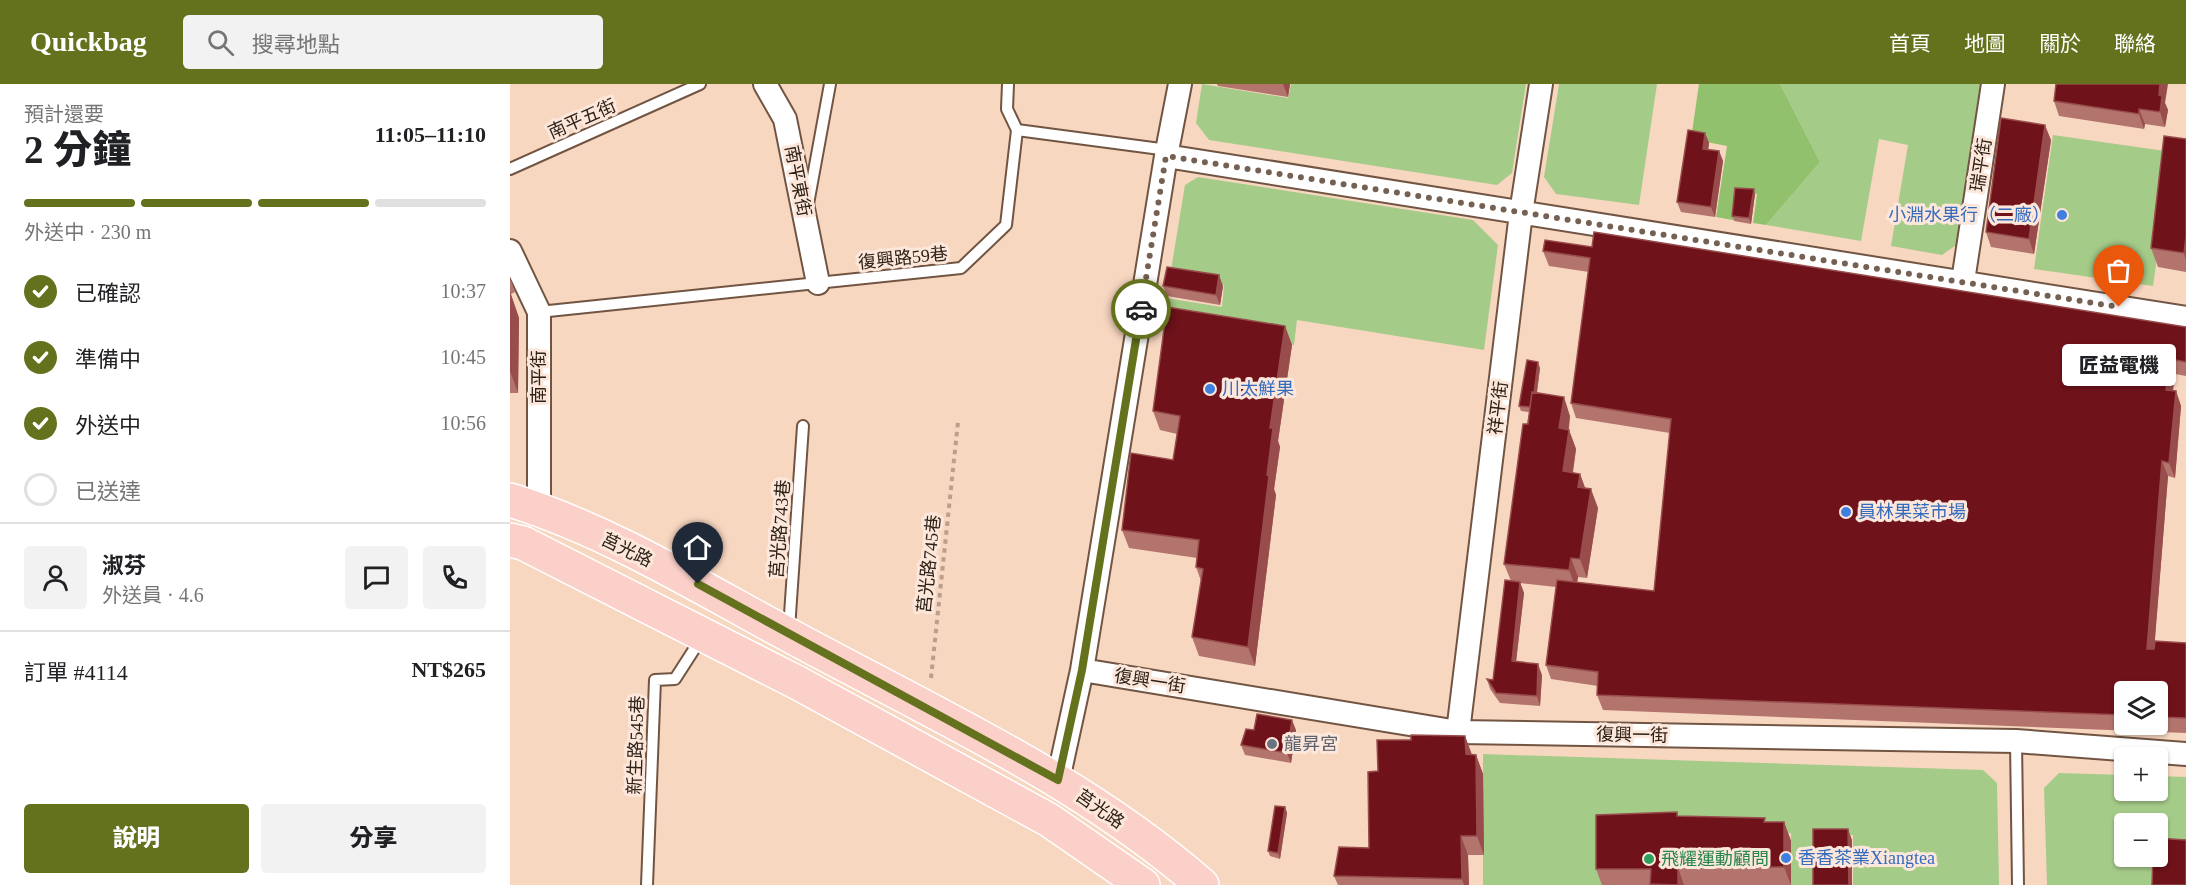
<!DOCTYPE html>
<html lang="zh-TW">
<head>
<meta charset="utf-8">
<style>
	:root { --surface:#fff; --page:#f2f2f2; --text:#202124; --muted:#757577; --line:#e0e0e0; --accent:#64721d }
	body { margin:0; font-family:"Times New Roman","Noto Sans TC",serif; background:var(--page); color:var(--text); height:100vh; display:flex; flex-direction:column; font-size:22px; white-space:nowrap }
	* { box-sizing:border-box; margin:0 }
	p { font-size:20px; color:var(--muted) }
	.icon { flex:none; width:33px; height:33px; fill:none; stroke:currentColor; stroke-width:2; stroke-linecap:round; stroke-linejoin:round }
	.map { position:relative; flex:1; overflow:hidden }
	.drawer { display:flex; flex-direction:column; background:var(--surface); width:510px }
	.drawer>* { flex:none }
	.fabs { position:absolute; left:1604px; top:597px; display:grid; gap:12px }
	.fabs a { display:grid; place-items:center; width:54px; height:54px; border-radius:6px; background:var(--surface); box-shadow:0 2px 4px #0004; font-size:30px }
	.pin { position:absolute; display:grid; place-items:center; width:51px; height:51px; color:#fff; margin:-62px -26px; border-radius:50% 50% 50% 0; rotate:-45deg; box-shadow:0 0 6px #0007 }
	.pin .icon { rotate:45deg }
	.courier { position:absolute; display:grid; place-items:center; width:60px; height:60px; margin:-30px; border:4px solid #64721d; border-radius:50%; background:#fff; color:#222; box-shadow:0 2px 8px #0007 }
	.bubble { position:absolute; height:42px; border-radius:6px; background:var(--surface); box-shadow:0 2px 4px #0004; font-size:20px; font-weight:800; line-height:42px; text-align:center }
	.headline em { font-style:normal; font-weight:800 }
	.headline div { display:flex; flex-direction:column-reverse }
	.headline { display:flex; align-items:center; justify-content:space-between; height:102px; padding:0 24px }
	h1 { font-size:39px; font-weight:800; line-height:45px }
	.bar { display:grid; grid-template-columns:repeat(4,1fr); gap:9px 6px; align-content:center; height:72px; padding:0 24px }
	.bar i { height:8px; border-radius:4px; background:var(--line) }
	.bar .selected { background:var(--accent) }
	.bar p { grid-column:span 4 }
	.line { display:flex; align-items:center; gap:15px; padding:0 24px; border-top:2px solid var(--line) }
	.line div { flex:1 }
	.round { display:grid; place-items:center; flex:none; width:63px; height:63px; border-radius:6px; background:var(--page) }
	ol { padding:0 24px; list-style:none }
	li { display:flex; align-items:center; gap:18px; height:66px }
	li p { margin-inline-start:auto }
	li .icon { padding:6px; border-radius:50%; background:var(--accent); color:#fff; stroke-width:4 }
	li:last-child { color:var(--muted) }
	li i { width:33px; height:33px; border:3px solid var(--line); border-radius:50% }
	.cta { display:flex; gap:12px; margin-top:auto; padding:12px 24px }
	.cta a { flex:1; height:69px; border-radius:6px; background:var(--accent); color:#fff; font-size:24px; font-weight:800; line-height:69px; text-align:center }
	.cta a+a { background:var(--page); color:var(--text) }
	header { display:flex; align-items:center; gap:36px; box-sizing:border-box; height:84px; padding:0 30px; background:var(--accent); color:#fff }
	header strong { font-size:28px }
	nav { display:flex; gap:33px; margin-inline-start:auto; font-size:21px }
	.search { width:420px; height:54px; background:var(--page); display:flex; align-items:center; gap:15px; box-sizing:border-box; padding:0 21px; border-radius:6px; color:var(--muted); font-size:22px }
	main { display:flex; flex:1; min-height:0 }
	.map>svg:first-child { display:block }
	.green { fill:#a5cb89; fill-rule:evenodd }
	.forest { fill:#91c16c }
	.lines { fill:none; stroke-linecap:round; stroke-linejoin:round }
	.lane-casing { stroke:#715542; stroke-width:14 }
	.street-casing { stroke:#715542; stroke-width:26 }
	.primary-casing { stroke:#fff; stroke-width:36 }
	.path { stroke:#ba9f8d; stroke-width:4; stroke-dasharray:4.5 4.5; stroke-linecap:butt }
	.lane { stroke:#fff; stroke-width:10 }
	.street { stroke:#fff; stroke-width:22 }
	.primary { stroke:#fbd0c9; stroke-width:33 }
	.wall { fill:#b4746e; fill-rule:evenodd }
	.shaded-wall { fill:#984d4c }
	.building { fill:#6f121a; stroke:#984d4c; stroke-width:1.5 }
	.done { stroke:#746153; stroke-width:6; stroke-dasharray:0 10.8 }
	.route { stroke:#64721d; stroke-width:8 }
	.shop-dot { fill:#3f7fe0; stroke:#fce7da; stroke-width:2 }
	.worship-dot { fill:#6b7280; stroke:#fce7da; stroke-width:2 }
	.leisure-dot { fill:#2e9e5b; stroke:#fce7da; stroke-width:2 }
	.labels { text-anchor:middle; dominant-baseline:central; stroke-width:6; stroke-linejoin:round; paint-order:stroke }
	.street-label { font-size:18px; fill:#2d2118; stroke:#fce7da }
	.shop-label { font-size:18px; fill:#366cbe; stroke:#fce7da; text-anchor:start }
	.worship-label { font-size:18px; fill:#5b616d; stroke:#fce7da; text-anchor:start }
	.leisure-label { font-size:18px; fill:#27864d; stroke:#fce7da; text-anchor:start }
</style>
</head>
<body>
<header>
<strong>Quickbag</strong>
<div class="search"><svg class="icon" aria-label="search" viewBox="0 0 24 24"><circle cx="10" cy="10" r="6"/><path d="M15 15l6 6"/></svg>搜尋地點</div>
<nav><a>首頁</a><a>地圖</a><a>關於</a><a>聯絡</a></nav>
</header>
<main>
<section class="drawer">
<div class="headline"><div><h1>2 分鐘</h1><p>預計還要</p></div><em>11:05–11:10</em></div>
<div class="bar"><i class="selected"></i><i class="selected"></i><i class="selected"></i><i></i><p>外送中 · 230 m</p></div>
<ol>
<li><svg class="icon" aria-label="check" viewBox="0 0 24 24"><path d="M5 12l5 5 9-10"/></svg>已確認<p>10:37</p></li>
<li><svg class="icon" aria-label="check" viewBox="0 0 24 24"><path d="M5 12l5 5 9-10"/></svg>準備中<p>10:45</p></li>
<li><svg class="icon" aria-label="check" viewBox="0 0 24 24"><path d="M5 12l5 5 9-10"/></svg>外送中<p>10:56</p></li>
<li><i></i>已送達</li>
</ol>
<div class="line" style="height:108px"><a class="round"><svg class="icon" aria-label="person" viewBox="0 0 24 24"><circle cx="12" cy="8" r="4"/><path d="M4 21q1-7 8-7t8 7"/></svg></a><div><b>淑芬</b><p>外送員 · 4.6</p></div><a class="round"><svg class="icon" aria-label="chat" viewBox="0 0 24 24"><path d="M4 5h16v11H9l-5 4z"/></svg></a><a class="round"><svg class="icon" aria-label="phone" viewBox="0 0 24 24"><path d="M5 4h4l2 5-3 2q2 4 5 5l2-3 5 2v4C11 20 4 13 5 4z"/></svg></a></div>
<div class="line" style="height:78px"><div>訂單 #4114</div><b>NT$265</b></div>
<div class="cta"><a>說明</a><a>分享</a></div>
</section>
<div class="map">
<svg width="1676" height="801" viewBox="0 0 1676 801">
	<rect width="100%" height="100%" fill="#f8d7c1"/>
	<path class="green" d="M692,0L778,14L781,0H1016L1002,89L987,101L699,56L686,39Z
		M1049,0H1147L1129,121L1046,110L1034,93Z
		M1270,0H1471L1449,159L1432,171L1381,162L1398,61L1369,55L1351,157L1256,141L1310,78Z
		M1543,51L1662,68L1643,202L1524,185Z
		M688,93L963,136L988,161L974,266L787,236L784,261L652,238L656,214L712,223L714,201L660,192L675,101Z
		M973,670L1473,686L1487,699L1489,801H1343V751L1307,750L1306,801H1280L1281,749L1093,745V801H973Z
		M1549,689L1614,691V706H1647V692L1676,693V762L1648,801H1537L1534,704ZM1614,740H1647V772H1614Z"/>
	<path class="forest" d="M1189,0H1270L1310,78L1256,141L1243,139L1247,110L1228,106L1223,136L1206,133L1217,62L1181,55Z"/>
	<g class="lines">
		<defs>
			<path id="lane" d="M498,0L497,25L507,46
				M0,85L190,0
				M298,120L320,0
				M29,228L451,184L496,141L507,46L658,66
				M279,545L293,342
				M1506,657L1508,801
				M137,801L145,596L165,595L192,553"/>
			<path id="street" d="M255,0L275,35L308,199
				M656,72L1676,234
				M0,167L29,228V425
				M1453,197L1483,0
				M572,586L948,648L1506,657L1676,670
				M948,648L1011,129L1031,0
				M548,696L572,586L656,72L670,0"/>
			<path id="primary" d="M0,416C97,446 188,502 277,550C418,627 571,695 692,801
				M0,456L13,459L288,599L539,736L633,801"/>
		</defs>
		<use href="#lane" class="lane-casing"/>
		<use href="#street" class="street-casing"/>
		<use href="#primary" class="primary-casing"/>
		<path class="path" d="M421,594L448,338"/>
		<use href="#lane" class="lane"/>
		<use href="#street" class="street"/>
		<use href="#primary" class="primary"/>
	</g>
	<path class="wall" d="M707,0H780L778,13L708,2Z
		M1544,17L1655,19L1658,26L1655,43L1635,40L1634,45L1549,32Z
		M1195,49L1199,59L1198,66L1209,67L1213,77L1205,133L1171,128L1167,118Z
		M1676,55V188L1648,183L1641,164Z
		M1541,56L1524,170L1481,163L1476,148Z
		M1245,110L1241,140L1224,137L1222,132Z
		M1082,163L1676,243V292L1665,290L1663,307H1666L1671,322L1665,394L1658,392L1644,565L1676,559V649L1093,626L1087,611L1088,602L1041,595L1036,581L1046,503L1010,499L1014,509L1006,577L1032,591L1030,622L990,619L980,605L977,595L983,596L1001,497L994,480L1019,328L1011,327L1009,322L1030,284L1027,309L1060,332L1059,346L1066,365L1063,389L1070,390L1075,404L1088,424L1077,494L1068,493L1067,498L1144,507L1160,349L1066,334L1061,319L1079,188L1039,182L1033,167ZM1614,608H1647V640H1614Z
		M0,194L5,208L1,210L9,234L8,309H0Z
		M653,202H713L710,221L657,212Z
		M775,242L782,261L768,357L770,363L764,405L766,411L745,582L689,572L682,553L691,497L686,483L687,474L619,464L612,446L663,376L667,350L650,346L643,327Z
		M744,646H786L781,679L735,671L731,661Z
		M955,652L962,671H966L973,690L974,771H958L959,801H828L824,792L859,764L868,687L901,656Z
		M775,723L777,729L770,775L760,772L758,767Z
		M1167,728L1168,732L1256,738H1274L1281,757V801H1092L1086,785Z"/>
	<path class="shaded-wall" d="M773,0H780L778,13Z
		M1650,0H1658L1655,19L1658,26L1655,43L1650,28L1649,11Z
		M1629,25L1635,40L1634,45L1629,30Z
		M1535,41L1541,56L1524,170L1519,155Z
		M1195,49L1199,59L1197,75L1193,65Z
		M1209,67L1213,77L1205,133L1201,123Z
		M1244,105L1245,110L1241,140L1239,134Z
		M1676,153V176L1674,169Z
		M709,191L713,202L710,221L706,211Z
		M0,208L9,234L8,309L0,287Z
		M775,242L782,261L768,357L770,363L764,405L766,411L745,582L738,563L757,391L760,344Z
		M1660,275L1665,290L1661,321L1656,306Z
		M1028,278L1030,284L1024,329L1022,323Z
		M1666,307L1671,322L1665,394L1659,379Z
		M1054,313L1060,332L1056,363L1049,344Z
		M1059,346L1066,365L1060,406L1053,387Z
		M1652,377L1658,392L1643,580L1637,565Z
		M1070,390L1077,409L1068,403Z
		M1081,405L1088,424L1077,494L1070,475Z
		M1061,474L1068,493L1066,505L1059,486Z
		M1010,498L1014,509L1005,587L1002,577Z
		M1028,580L1032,591L1030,622L1027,612Z
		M782,636L786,646L781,679L777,669Z
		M955,652L962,671L956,670Z
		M966,671L973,690L974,771L967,752Z
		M775,723L777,729L770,775L768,769Z
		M1274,738L1281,757V801L1274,783Z
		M1338,745L1342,756V801H1339Z
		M951,752L958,771L959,801H954L952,795Z
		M1168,784L1174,801H1168Z"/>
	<path class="building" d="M1546,0H1650L1649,11L1652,12L1650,28L1629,25V30L1544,17Z
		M1491,34L1535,41L1519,155L1476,148Z
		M1178,46L1195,49L1193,65L1209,67L1201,123L1167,118Z
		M1654,52L1676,55V153L1674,169L1641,164Z
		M1225,104L1244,105L1239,134L1222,132Z
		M1084,148L1676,243V278L1660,275L1656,306L1666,307L1659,379L1652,377L1637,565H1644L1645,557L1676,559V634L1647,633V608H1614V631L1087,611L1088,588L1036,581L1047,496L1144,507L1161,335L1061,319L1080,174L1033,167L1035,156L1082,163Z
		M657,183L709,191L706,211L653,202Z
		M657,223L775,242L760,344H763L757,391L759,392L738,563L682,553L693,485L686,483L689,456L612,446L621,369L663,376L670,332L643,327Z
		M1017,276L1028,278L1024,309L1022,308L1020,323L1009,322Z
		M1022,308L1054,313L1049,344L1059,346L1053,387L1070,390L1068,403L1081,405L1070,475L1061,474L1059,486L994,480L1013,340H1018Z
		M995,496L1010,498L1002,577L1028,580L1027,612L986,609L977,595L983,596Z
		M747,630L782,636L777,669L731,661L736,645L744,646Z
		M901,651L955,652L956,670L966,671L967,752H951L952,795L824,792L829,763L859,764L858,688L868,687L867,656H901Z
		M765,722L775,723L768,769L758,767Z
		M1167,728V732L1255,734L1254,738H1274V783L1168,784V801L1140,800L1141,785H1086V731Z
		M1303,745H1338L1339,801H1303Z
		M1647,754L1676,756V801H1642L1643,772H1647Z"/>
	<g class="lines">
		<path class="done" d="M631,225L656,72L1609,223"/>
		<path class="route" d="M188,500L548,696L572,586L631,225"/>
	</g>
	<g class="shop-dot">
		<circle cx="1552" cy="131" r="6"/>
		<circle cx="700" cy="305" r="6"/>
		<circle cx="1336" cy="428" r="6"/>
		<circle cx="1276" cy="774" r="6"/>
	</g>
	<circle class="worship-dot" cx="762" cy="660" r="6"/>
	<circle class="leisure-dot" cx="1139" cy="775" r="6"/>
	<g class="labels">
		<g class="street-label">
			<text transform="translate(72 35) rotate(-24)">南平五街</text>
			<text transform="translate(1471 81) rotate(-81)">瑞平街</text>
			<text transform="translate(288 97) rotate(79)">南平東街</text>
			<text transform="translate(393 174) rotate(-6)">復興路59巷</text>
			<text transform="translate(29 293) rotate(-90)">南平街</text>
			<text transform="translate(988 324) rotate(-83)">祥平街</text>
			<text transform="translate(270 445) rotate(-86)">莒光路743巷</text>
			<text transform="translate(117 466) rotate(26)">莒光路</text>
			<text transform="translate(419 480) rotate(-84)">莒光路745巷</text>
			<text transform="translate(640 597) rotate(9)">復興一街</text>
			<text transform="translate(1122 651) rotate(1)">復興一街</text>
			<text transform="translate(126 661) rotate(-88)">新生路545巷</text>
			<text transform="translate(590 725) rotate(35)">莒光路</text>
		</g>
		<g class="shop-label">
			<text x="1540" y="131" text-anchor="end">小淵水果行（二廠）</text>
			<text x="712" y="305">川太鮮果</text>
			<text x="1348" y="428">員林果菜市場</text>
			<text x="1288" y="774">香香茶業Xiangtea</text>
		</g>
		<g class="worship-label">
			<text x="774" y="660">龍昇宮</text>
		</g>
		<g class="leisure-label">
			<text x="1151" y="775">飛耀運動顧問</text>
		</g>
	</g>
</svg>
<div class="fabs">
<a><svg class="icon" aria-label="layers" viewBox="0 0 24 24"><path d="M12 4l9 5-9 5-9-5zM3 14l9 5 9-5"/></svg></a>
<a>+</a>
<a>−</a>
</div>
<div class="pin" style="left:1609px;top:223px;background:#ea580c"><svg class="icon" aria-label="bag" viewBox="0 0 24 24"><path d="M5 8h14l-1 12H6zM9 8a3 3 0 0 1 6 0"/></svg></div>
<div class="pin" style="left:188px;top:500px;background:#1f2937"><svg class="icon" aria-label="home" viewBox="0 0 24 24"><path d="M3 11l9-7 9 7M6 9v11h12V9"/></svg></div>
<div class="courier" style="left:631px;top:225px"><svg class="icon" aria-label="car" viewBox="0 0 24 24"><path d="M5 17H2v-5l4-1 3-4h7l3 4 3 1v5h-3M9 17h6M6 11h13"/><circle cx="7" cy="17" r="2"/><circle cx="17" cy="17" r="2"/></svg></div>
<div class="bubble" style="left:1552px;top:260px;width:114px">匠益電機</div>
</div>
</main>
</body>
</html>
